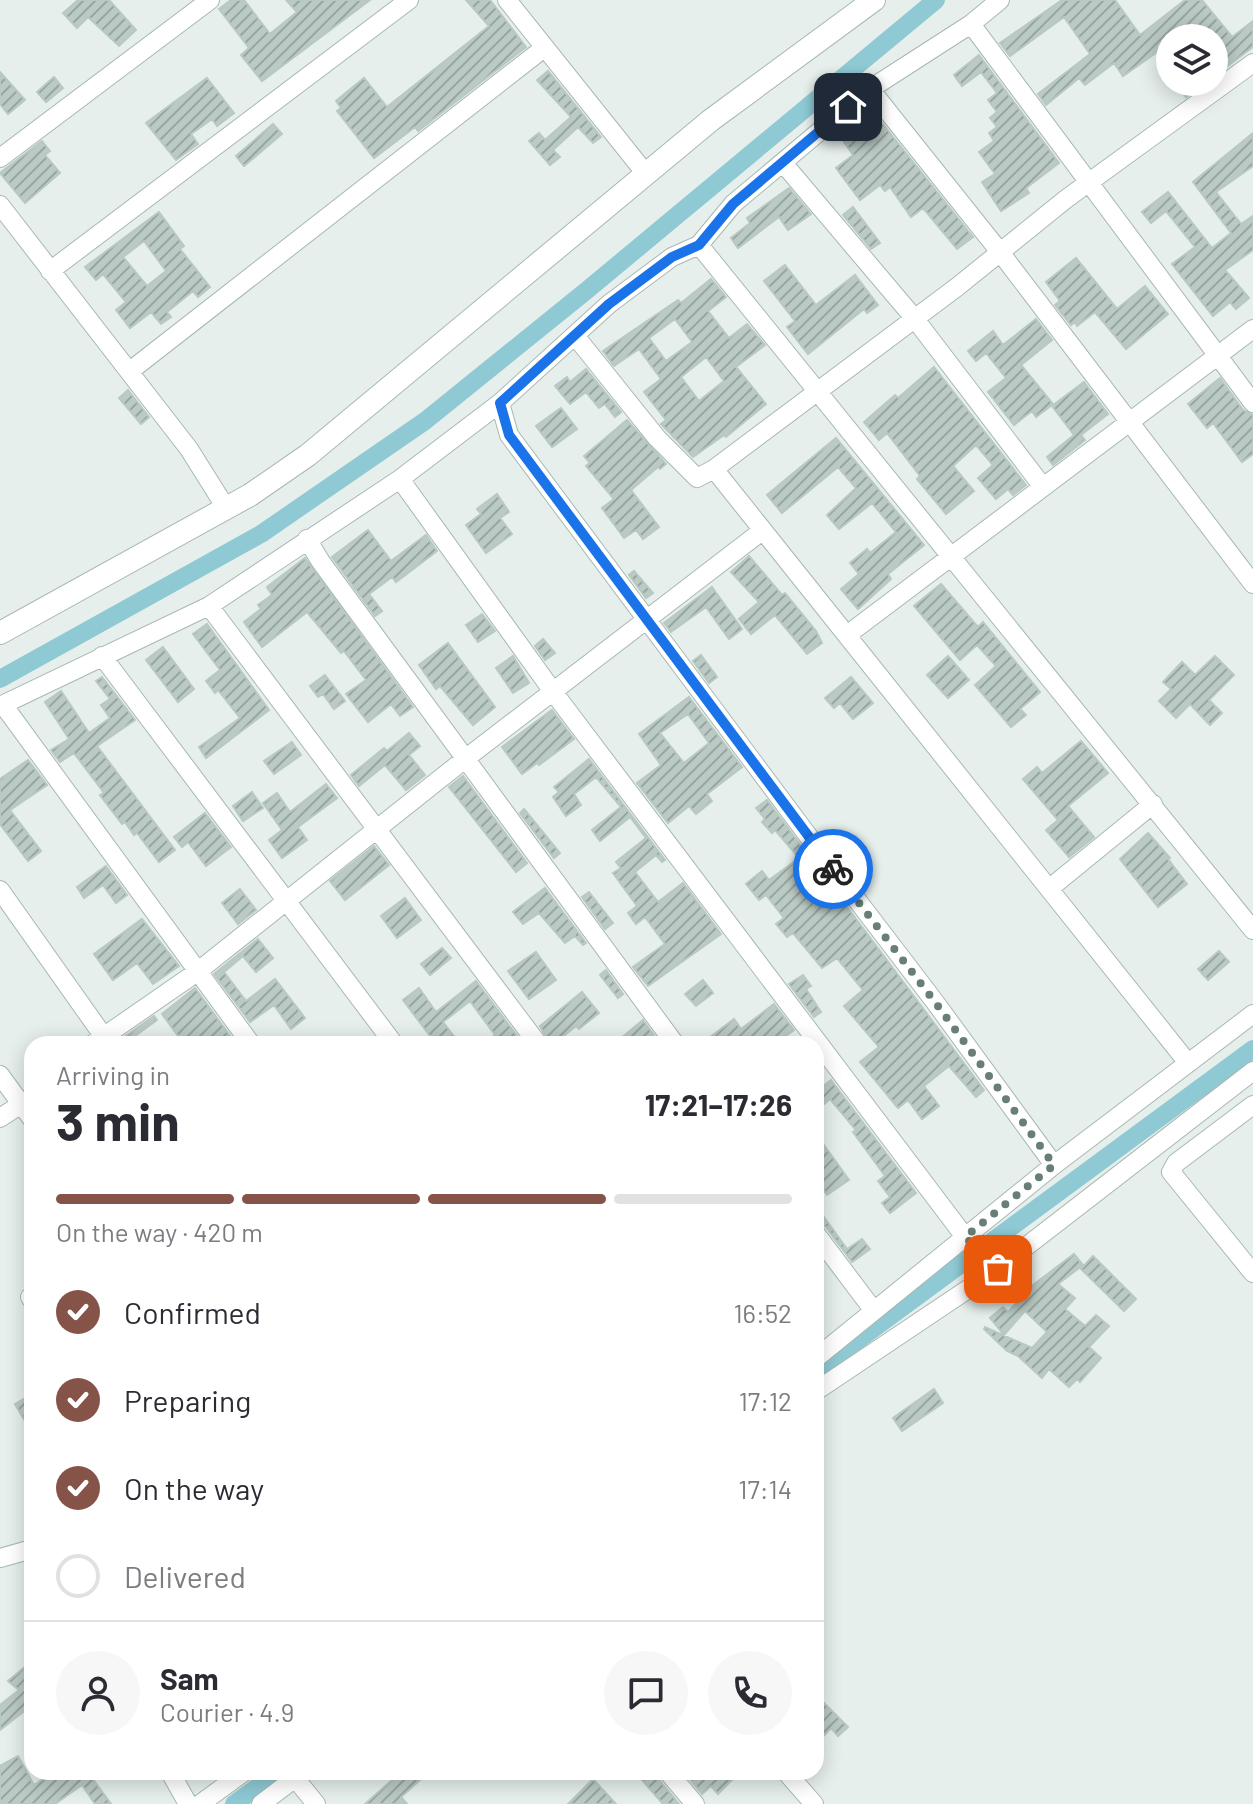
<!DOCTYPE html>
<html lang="en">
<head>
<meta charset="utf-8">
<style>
	:root { --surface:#fff; --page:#f7f7f7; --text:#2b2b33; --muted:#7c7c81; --line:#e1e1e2; --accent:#855347 }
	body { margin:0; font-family:Barlow,sans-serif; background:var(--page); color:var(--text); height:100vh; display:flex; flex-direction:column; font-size:30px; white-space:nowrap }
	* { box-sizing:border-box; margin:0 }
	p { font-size:26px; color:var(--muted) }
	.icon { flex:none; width:44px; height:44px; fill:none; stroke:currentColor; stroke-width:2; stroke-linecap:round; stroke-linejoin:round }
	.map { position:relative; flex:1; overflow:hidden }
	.panel { position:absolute; left:24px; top:1036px; width:800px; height:744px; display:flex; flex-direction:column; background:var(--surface); border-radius:24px; box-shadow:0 4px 20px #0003 }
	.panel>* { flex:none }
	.controls { position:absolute; left:1156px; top:24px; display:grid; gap:16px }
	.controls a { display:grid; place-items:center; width:72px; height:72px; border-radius:50%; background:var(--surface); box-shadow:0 4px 20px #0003; font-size:40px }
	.pin { position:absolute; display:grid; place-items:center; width:68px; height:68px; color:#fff; margin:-34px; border-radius:16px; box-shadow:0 4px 12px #0006 }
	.courier { position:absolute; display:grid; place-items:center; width:80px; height:80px; margin:-40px; border:6px solid #1a73e8; border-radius:50%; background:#fff; color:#222; box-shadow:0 2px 10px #0007 }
	.headline em { font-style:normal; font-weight:700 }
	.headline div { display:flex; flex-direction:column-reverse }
	.headline { display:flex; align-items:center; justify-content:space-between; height:136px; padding:0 32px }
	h1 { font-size:52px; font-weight:700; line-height:60px }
	.bar { display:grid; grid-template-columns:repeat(4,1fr); gap:12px 8px; align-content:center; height:96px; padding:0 32px }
	.bar i { height:10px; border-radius:6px; background:var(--line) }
	.bar .current { background:var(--accent) }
	.bar p { grid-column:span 4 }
	.line { display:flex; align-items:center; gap:20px; padding:0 32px; border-top:2px solid var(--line) }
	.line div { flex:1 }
	.round { display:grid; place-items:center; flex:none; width:84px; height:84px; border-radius:42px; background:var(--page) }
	ol { padding:0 32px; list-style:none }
	li { display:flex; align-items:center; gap:24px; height:88px }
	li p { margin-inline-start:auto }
	li .icon { padding:8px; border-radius:50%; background:var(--accent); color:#fff; stroke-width:4 }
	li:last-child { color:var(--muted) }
	li i { width:44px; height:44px; border:4px solid var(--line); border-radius:50% }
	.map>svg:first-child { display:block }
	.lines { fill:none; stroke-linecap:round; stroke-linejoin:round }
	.canal { stroke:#8ec9d4; stroke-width:18 }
	.building { fill:url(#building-hatch); stroke:#b8c9c2; stroke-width:2; fill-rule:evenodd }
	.minor-casing { stroke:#a8b8b2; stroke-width:20 }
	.tertiary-casing { stroke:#a8b8b2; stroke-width:24 }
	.minor { stroke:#fff; stroke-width:18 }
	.tertiary { stroke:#fff; stroke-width:22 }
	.done { stroke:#687f78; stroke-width:8; stroke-dasharray:0 14.4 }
	.route { stroke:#1a73e8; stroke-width:10 }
</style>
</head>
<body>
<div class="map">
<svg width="1253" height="1804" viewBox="0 0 1253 1804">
	<defs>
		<pattern id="building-hatch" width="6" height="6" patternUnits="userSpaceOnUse" patternTransform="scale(2)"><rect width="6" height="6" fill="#bbcac4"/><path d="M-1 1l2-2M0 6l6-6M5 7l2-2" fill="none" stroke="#98a6a0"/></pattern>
	</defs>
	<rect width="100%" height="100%" fill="#e6efeb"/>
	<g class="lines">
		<path class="canal" d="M0,679L261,534L425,421L586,291L936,0
			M816,1371L1253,1049
			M234,1804L278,1772"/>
	</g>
	<path class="building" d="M78,0H109L136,30L119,46L88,17L77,28L63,13Z
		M231,0H244L270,34L297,12L286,0H370L262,81L241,55L249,48L219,9Z
		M466,0H490L526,47L418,131L415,127L374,158L337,111L341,108L336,101L364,78L387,107L489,26Z
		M1062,0H1115L1140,35L1185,0H1202L1232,37L1253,21V47L1214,76V38H1170V43L1123,76L1114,63L1085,85L1079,78L1046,105L1038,94L1090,54L1064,17L1010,56L1000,43Z
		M979,55L1059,163L1026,188L1029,193L1001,211L982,182L995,174L979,152L994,141L989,133L997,127L990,118L997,112L988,100L997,93L981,72L962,86L954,75Z
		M548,71L601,137L593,143L578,127L553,150L560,157L550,165L529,141L539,133L545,140L571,117L537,80Z
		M0,72L25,100L8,114L0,104Z
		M54,77L63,88L46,102L37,92Z
		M207,78L234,113L217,126L212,119L191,134L198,144L176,160L146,123Z
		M1185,82H1206L1186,97L1178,87Z
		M878,118L973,237L957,249L923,208L911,217L890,187L885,191L880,185L860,200L836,168L853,155L844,142Z
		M273,124L282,134L244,166L236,156Z
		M1253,133V166L1216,192L1241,224L1253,216V250L1225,270L1249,298L1236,309L1230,302L1213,316L1172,264L1195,247L1166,211L1151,223L1142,212L1168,192L1212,248L1231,233L1193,182Z
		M42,141L50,151L45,155L60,173L25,203L0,173Z
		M789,188L811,214L788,230L779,217L738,248L731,238L750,223L747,218Z
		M853,207L880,243L871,249L843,215Z
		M159,212L184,246L180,249L210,287L198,297L193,291L167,312L171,317L161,324L151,312L130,328L116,310L126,302L103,274L96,280L85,267ZM144,241L166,271L147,286L123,257Z
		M1076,258L1117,309L1145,286L1168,314L1126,349L1095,312L1077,326L1075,322L1071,325L1055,305L1060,301L1046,282Z
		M785,265L816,305L855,275L878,305L867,313L864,309L808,354L787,327L795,321L764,281Z
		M711,279L726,297L708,311L729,338L747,324L765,345L736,367L766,404L726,437L724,435L693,457L661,424L666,420L644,392L661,379L639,349L614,366L603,351L678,300L681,303ZM675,319L692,342L666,361L649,338ZM706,357L724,381L699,401L681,377Z
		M1036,319L1052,340L1021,365L1053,404L1036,417L1032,411L1014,425L988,392L1006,378L986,353L976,361L968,351L993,331L1003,345Z
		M934,367L1026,485L1013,495L1008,489L996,499L978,478L993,465L976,445L953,466L974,491L946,514L917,479L920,476L887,433L879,440L864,422L895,395L898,398Z
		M586,369L621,412L615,417L605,404L599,408L586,392L570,404L555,386L567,377L570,382Z
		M1220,378L1243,410L1253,415V454L1242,462L1213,423L1207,428L1188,404Z
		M1084,382L1108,414L1081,435L1085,440L1053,465L1047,457L1074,435L1052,406Z
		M128,390L149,417L141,424L119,398Z
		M561,408L577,429L552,447L536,426Z
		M627,420L666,464L660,469L658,467L631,490L659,527L643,539L636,530L624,538L602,508L614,499L586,466L590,463L584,456Z
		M836,438L924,545L888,574L891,579L858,609L841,589L859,574L850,563L867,549L870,553L896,532L872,503L839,529L827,515L856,488L838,467L782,513L767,495Z
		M497,494L509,512L500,518L512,534L486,553L466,525L481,514L477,509Z
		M368,530L391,561L426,535L437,551L396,582L392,577L369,594L382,611L375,616L332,557Z
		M749,556L782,595L785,593L816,631L822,643L807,654L775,615L751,634L739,619L759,602L731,572Z
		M305,558L413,707L400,716L391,704L368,722L346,694L366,680L344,651L341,653L307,612L262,647L244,622L261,609L258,605L272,595L267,587Z
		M634,571L653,593L646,598L629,575Z
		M941,584L978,627L983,622L1040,692L1020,709L1026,715L1011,727L975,685L996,666L977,645L960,660L914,606Z
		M712,587L742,629L729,639L706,607L671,632L664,623Z
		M482,614L495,631L478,642L466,625Z
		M207,624L269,710L206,758L199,747L240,718L218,690L215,693L206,681L220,670L193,634Z
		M543,639L555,653L545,660L535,646Z
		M448,643L495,707L473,725L440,686L436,689L419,665Z
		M163,647L194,689L178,702L146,660Z
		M701,655L717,677L709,683L693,661Z
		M513,656L529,683L513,693L496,668Z
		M948,656L969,680L948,698L927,675Z
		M1215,656L1234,675L1209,700L1222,713L1210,725L1190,704L1176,718L1159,701L1171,689L1163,682L1182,662L1195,675Z
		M325,675L345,701L334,709L323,694L318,697L310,686Z
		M102,677L135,720L97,746L175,850L159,862L137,833L134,835L125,822L122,824L100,795L104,793L74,753L60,762L51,750L69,739L45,702L61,691L89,733L110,718L101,705L110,699L96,681Z
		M851,677L873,703L853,719L840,703L834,708L825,698Z
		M689,697L742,767L707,794L712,801L696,814L689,806L668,823L637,783L661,765L639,734ZM688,714L709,743L684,763L660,733Z
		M552,710L574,739L539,765L537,763L522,774L502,747Z
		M409,733L420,746L409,755L425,775L406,790L385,765L359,786L351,775L384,748L387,751Z
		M1081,741L1108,773L1068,806L1094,837L1069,857L1046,830L1058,820L1023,779L1037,767L1042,773Z
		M292,742L301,755L274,774L264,761Z
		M589,759L665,860L662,862L656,855L635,872L658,902L683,883L721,934L648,986L633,967L665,944L645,917L636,924L628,913L637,906L613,873L621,868L616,862L646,838L630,817L600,841L592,830L621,807L596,777L574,794L581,805L566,816L553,797L559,792L554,787Z
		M28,760L47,785L10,810L41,851L28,861L0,824V779Z
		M463,776L527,863L516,872L449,787Z
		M326,784L337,798L298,827L307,840L282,858L269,840L282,830L263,803L277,793L290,812Z
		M252,792L263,808L243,821L233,806Z
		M767,800L984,1090L976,1097L949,1066L924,1086L939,1106L922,1119L908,1100L898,1108L860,1062L879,1047L844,1006L863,990L837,958L822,968L793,933L787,937L776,924L784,918L766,895L759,900L746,884L762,871L769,880L799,858L775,830L772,833L762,822L765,819L756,808Z
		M524,809L560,853L554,858L520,813Z
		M205,813L231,847L206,866L188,842L182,847L174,837Z
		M1148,833L1170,858L1168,859L1187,884L1158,907L1120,859Z
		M374,846L389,865L345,900L330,881Z
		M106,866L127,895L116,903L103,885L84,898L77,887Z
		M545,888L586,943L583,945L575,936L565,943L539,913L523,924L513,912Z
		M240,889L256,910L238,924L222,903Z
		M589,892L613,923L605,929L582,897Z
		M405,898L421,920L397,938L381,916Z
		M142,919L179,966L153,984L137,963L113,980L94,954Z
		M258,939L273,958L256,972L243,956L224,972L246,1001L275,979L305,1018L291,1029L274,1005L250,1022L214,974Z
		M442,948L451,958L430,975L421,964Z
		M1219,951L1229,962L1208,980L1198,969Z
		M536,952L556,980L529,999L508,971Z
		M606,970L623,994L618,998L600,975Z
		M803,975L811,986L806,989L821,1012L814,1017L789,984Z
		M703,980L713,993L696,1006L685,994Z
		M476,981L523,1044H483L495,1035L470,1001L443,1022L460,1044H436L403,1000L419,988L436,1012Z
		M195,988L236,1044H184L162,1014Z
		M582,992L599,1013L579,1029L576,1026L554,1044H550L540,1026Z
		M774,1004L794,1030L775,1044H701L734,1019L741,1029Z
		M154,1016L157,1020L135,1036L141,1044H121L120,1040Z
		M643,1020L660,1044H614Z
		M831,1080L916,1193L890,1213L882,1203L890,1197L878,1181L885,1176L853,1132L856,1130L830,1099L816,1111V1092Z
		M816,1134L849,1180L827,1195L816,1180Z
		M816,1206L847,1249L862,1239L870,1249L852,1262L826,1227L816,1222Z
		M1074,1254L1083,1265L1058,1284L1075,1298L1065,1309L1085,1326L1096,1315L1109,1326L1089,1347L1101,1358L1080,1382L1077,1379L1069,1387L1049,1369L1042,1378L1018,1356L1007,1351L984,1329L985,1327L1032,1348L1047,1332L1025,1311L1004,1335L990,1318L1003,1307L1008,1312L1033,1285Z
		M1093,1256L1136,1299L1124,1311L1081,1269Z
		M934,1389L943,1403L902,1431L893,1418Z
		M32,1394V1433L15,1404Z
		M27,1665L32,1674V1705L0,1730V1705L19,1690L8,1681Z
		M816,1695L848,1727L838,1736L831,1728L816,1744Z
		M18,1756L34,1785L54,1772H100L92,1778L111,1804H95L82,1785L55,1804H0V1766Z
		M401,1772H429L401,1797L407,1804H365Z
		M635,1772H656L659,1780L679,1804H663Z
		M684,1772H726L732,1780L718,1794L711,1786L702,1794Z
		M593,1779L616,1804H568Z"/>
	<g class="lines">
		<defs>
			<path id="minor" d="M507,0L646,174
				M971,24L1253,403
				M870,89L1000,252L1253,584
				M0,158L210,0
				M783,163L915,319L1043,487
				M0,205L189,449L226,508
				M699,245L1253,930
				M50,271L409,0
				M576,337L657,438L697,478L714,469L957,287L1066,199L1253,63
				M130,371L544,48
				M500,403L509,435L815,845L935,1002L1054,1165
				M714,469L1188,1063
				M400,479L554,693L965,1237L998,1269
				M307,539L321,562L675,1044
				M209,606L538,1044
				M847,635L1253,329
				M102,656L394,1044
				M0,706L209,606L400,479L500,403L609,304L672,257L699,245L733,204L870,89L971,24L1000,0
				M4,706L251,1044
				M1050,888L1153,804
				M0,890L109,1044
				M93,1044L197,972L465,759L762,531
				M0,1075L32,1119
				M1253,1105L1176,1163L1171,1172L1253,1273
				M0,1118L32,1097
				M816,1234L874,1311
				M30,1297L32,1300
				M816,1358L1054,1165L1253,1014
				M816,1391L992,1273L1253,1071
				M0,1558L32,1549
				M170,1772L188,1804
				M668,1772L695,1804
				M786,1772L814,1804
				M295,1778L316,1804
				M200,1804L244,1772
				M261,1804L303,1772"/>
			<path id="tertiary" d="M0,633L250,495L308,455L711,120L874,0"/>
		</defs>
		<use href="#minor" class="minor-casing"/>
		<use href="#tertiary" class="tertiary-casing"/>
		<use href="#minor" class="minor"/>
		<use href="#tertiary" class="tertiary"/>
	</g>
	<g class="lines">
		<path class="done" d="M833,869L935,1002L1054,1165L965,1237L998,1269"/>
		<path class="route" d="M833,869L509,435L500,403L609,304L672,257L699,245L733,204L848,107"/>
	</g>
</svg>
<div class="controls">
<a><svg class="icon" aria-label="layers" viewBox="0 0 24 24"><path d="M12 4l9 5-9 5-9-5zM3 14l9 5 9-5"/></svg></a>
</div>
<div class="pin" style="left:998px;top:1269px;background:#ea580c"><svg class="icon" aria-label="bag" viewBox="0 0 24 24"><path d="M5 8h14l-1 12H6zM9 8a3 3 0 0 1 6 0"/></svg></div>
<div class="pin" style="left:848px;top:107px;background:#1f2937"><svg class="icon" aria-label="home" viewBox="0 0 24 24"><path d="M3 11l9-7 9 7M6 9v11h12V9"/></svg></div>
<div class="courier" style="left:833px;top:869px"><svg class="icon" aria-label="bike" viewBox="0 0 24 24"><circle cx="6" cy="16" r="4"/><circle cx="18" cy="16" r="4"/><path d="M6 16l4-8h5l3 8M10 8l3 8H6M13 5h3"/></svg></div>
<section class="panel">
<div class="headline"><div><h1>3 min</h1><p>Arriving in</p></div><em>17:21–17:26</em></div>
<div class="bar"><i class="current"></i><i class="current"></i><i class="current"></i><i></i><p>On the way · 420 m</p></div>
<ol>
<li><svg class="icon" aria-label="check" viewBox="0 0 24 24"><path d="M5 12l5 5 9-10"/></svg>Confirmed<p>16:52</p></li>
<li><svg class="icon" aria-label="check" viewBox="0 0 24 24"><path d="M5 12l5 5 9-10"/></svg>Preparing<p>17:12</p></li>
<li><svg class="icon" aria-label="check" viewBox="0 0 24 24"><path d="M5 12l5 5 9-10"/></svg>On the way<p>17:14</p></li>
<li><i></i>Delivered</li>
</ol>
<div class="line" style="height:144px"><a class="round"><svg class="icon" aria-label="person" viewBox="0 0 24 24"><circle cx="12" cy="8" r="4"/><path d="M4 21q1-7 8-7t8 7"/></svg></a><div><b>Sam</b><p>Courier · 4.9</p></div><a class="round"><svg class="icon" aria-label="chat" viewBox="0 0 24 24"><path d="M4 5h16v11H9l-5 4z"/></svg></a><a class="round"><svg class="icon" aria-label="phone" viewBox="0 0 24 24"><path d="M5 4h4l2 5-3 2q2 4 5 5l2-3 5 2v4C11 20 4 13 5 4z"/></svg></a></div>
</section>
</div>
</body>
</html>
